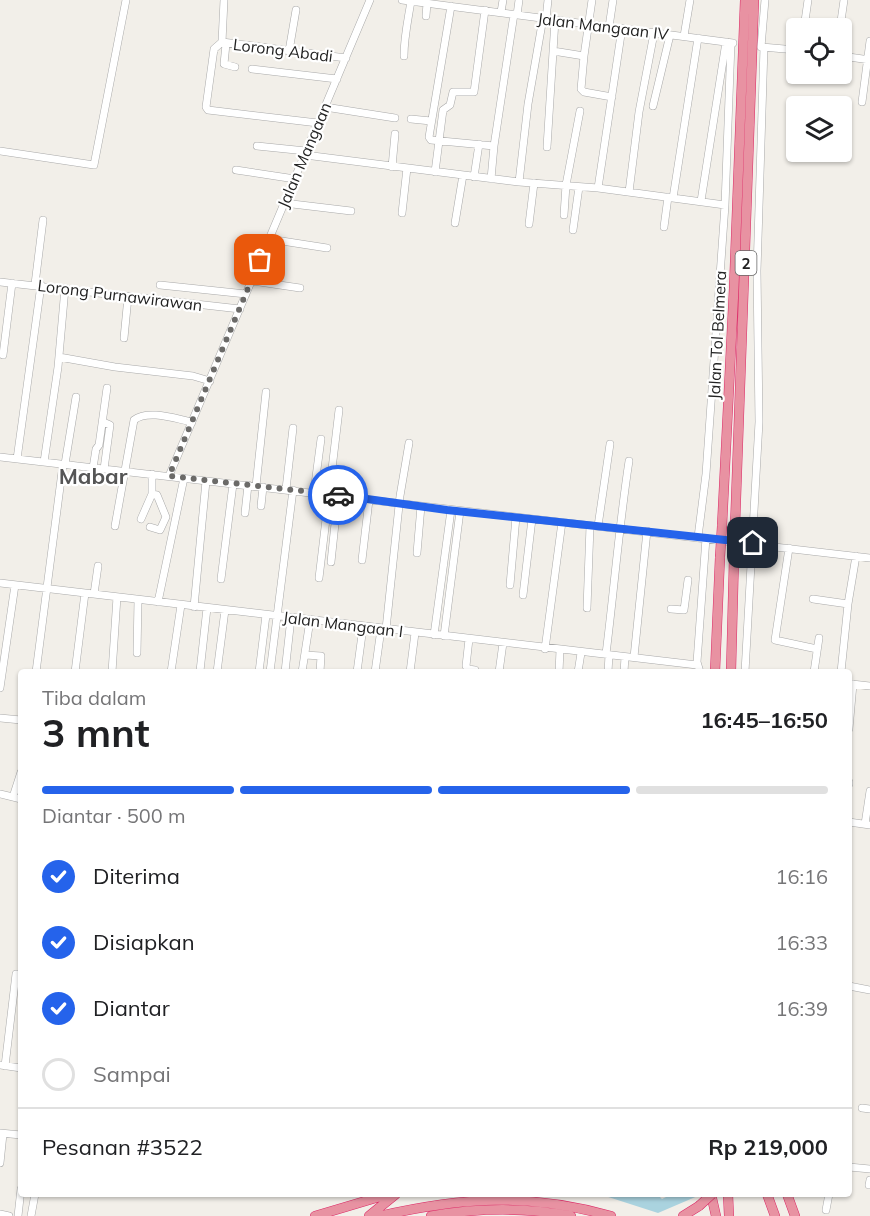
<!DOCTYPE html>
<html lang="id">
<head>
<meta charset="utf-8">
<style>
	:root { --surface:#fff; --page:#f2f2f2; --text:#202124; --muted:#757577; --line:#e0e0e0; --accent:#2563eb }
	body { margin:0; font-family:Mulish,sans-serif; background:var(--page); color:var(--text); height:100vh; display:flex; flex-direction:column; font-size:22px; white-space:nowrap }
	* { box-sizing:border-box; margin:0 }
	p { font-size:20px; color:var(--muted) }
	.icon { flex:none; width:33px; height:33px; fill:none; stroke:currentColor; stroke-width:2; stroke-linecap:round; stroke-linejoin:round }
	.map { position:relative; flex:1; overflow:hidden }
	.details { position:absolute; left:18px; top:669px; width:834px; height:528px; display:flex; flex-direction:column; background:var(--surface); border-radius:6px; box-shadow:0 2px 4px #0004 }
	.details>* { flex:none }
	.fabs { position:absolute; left:786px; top:18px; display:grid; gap:12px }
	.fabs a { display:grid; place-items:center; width:66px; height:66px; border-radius:6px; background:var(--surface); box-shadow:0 2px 4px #0004; font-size:30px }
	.pin { position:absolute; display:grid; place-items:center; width:51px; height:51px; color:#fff; margin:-26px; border-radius:12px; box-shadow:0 3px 9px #0006 }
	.courier { position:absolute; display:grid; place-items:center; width:60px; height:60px; margin:-30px; border:4px solid #2563eb; border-radius:50%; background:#fff; color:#222; box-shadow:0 2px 8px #0007 }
	.head em { font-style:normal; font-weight:700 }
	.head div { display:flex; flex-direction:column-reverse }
	.head { display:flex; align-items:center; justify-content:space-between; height:102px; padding:0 24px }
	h1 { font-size:39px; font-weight:700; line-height:45px }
	.bar { display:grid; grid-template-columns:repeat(4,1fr); gap:9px 6px; align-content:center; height:72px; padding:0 24px }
	.bar i { height:8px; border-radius:4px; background:var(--line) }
	.bar .current { background:var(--accent) }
	.bar p { grid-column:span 4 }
	.line { display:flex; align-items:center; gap:15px; padding:0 24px; border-top:2px solid var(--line) }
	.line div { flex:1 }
	ol { padding:0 24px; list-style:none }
	li { display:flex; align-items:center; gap:18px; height:66px }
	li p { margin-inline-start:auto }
	li .icon { padding:6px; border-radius:50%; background:var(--accent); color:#fff; stroke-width:4 }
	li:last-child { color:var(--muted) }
	li i { width:33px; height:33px; border:3px solid var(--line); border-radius:50% }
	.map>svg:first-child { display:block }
	.water { fill:#aad3df }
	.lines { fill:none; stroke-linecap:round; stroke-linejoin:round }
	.minor-casing { stroke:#a9a9a9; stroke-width:8 }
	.highway-casing { stroke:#dc2a67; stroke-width:10 }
	.minor { stroke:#fff; stroke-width:7 }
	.highway { stroke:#e892a2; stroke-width:9 }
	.highway-bridge-casing { stroke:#dc2a67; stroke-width:10; stroke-linecap:butt }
	.highway-bridge { stroke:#e892a2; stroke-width:9 }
	.done { stroke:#6b6a68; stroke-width:6; stroke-dasharray:0 10.8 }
	.route { stroke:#2563eb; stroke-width:8 }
	.labels { text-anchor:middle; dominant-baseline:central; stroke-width:4.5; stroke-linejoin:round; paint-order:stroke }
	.shield { fill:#fff; stroke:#646464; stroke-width:1.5 }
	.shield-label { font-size:15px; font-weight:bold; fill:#222 }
	.street-label { font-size:16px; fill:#222; stroke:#fff }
	.district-label { font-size:22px; font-weight:bold; fill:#555; stroke:#fff }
</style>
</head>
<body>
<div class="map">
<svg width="870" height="1216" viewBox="0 0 870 1216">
	<rect width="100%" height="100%" fill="#f2efe9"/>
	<path class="water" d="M599,1194H657L662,1199L666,1197L667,1194L700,1195L658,1213Z"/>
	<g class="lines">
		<defs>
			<path id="minor" d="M402,0L733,43
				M592,0L584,56L581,89L584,92L612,97
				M765,0L761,47L796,50
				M451,6L429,137L431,140L494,146
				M501,12L503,0
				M517,15L519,0
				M426,16L427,3
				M546,19L548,0
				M609,27L613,0
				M804,28L808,0
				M840,28L844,0
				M684,36L690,0
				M222,42L214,49L206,107L208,110L318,123
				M222,42L346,58
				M222,42L224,0
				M226,44L224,64L235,67
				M289,51L296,10
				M553,51L584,56
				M404,56C404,37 408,20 411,1
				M842,56L870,60
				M252,69L337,79
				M862,102L870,41
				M653,106L670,35
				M325,107L395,118
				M411,119L431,121
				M257,146L306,151
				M547,147L555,20
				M0,151L94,165L126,0
				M305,155L519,182L598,188L725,205L706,474L698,537
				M392,167L395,134
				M236,170L295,179
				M435,172L443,110L450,105L453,92H474L485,10
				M474,177L479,144
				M491,179L494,146L514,14
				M519,182L528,104L543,18
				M598,188L622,28
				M629,192L639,112L654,33
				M673,198L698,38
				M701,201L726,42
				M284,203L351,211
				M725,205L731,43
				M402,213L407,168
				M564,215L566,185L580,111
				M455,223L463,175
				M529,224L534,183
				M664,227L668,197
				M573,230L579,187
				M269,239L327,248
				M252,281L300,288
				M0,282L240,309
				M35,284L43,220
				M160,285L246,294
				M124,338L128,297
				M3,355L12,283
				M59,357L115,367L193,376L210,381
				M103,422L110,425L104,469
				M0,457L870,558
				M17,459L41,285
				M44,462L58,367L65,288
				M65,464L76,397
				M93,468L96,449L99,445L107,388
				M169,476L370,0
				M256,486L266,392
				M286,489L293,428
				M314,492L321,439
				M261,506L263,487
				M245,513L248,485
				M141,519L152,494V474
				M115,526L134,420C148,409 176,419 192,422
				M598,526L610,444
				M150,527L160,530L166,517L157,495L152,494
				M789,548L775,640L817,649
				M417,553L421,506
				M362,560L369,500
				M331,562L338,495
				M319,578L339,410
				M221,579L233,484
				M0,583L697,665
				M510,585L516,517
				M94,594L98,566
				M523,595L532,519
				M813,599L848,604
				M158,602L184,478
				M194,607L206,481
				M587,608L590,526
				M671,609L684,610L688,580
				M386,629L400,496L409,443
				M434,635L451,510
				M444,636L460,511
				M469,639L466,666L468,669L475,670
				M545,649L562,522
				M137,653L138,600
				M606,654C614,590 619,526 629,461
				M305,655L321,656L320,672
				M634,657L647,531
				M200,671L207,608
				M36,672L63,464
				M75,672L85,593
				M112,672L117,597
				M171,672L181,605
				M217,672L225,610
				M259,672L266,615
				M270,672L293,490
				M285,672L291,618
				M302,672L310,620
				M357,672L363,627
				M375,672L381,629
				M410,672L415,633
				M499,672L503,643
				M559,672L560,650
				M578,672L581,653
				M608,672L609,655
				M624,672L625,657
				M700,672L697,662L706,538
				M745,672L759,422L757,271L764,47
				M814,672L819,638
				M841,672L848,604L856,556
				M852,684L870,686
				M0,688L15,585
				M0,718L21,720
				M849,729L853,684
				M849,784V782
				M0,794L21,799
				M13,797L21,772
				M849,822L870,825
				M865,824L870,791
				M849,986L870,990
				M0,1065L21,1068
				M5,1066L16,974
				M862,1108L870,1109
				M0,1133L21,1135
				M0,1163L3,1134
				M849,1167L870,1169
				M869,1185L870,1180
				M826,1210L829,1194
				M0,1214L9,1216
				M18,1216L21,1189
				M31,1216L35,1194"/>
			<path id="highway" d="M722,526L734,288L745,0
				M735,527L754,0
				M715,672L720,557
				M731,672L734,558
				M711,1194L716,1216
				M728,1194L729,1216
				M767,1194L775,1216
				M787,1194L795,1216
				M315,1216L389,1194
				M369,1216L396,1194
				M380,1216C463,1197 528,1193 611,1216
				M431,1216C477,1208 524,1207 571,1216
				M683,1216L699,1206"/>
		</defs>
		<use href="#minor" class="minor-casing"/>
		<use href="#highway" class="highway-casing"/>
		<use href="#minor" class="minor"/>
		<use href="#highway" class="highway"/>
		<defs>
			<path id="highway-bridge" d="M720,557L722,526
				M734,558L735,527
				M699,1206L712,1194"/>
		</defs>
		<use href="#highway-bridge" class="highway-bridge-casing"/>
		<use href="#highway-bridge" class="highway-bridge"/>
	</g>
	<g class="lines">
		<path class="done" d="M260,260L169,476L338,495"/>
		<path class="route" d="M338,495L447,510L753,543"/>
	</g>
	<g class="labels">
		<rect class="shield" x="735.5" y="251" width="21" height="24" rx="4.5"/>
		<g class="shield-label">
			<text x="746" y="263">2</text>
		</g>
		<g class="street-label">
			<text transform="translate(603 26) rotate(7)">Jalan Mangaan IV</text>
			<text transform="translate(283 50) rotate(7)">Lorong Abadi</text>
			<text transform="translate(304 155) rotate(-67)">Jalan Mangaan</text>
			<text transform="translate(120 295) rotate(7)">Lorong Purnawirawan</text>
			<text transform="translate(717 335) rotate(-87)">Jalan Tol Belmera</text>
			<text transform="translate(343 624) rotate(7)">Jalan Mangaan I</text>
		</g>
		<g class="district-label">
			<text x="93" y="476">Mabar</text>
		</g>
	</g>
</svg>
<div class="fabs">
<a><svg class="icon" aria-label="locate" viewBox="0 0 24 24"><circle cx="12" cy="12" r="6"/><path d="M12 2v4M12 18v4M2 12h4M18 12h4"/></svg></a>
<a><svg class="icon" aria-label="layers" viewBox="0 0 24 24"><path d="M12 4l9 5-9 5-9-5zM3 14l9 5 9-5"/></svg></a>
</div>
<div class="pin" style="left:260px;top:260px;background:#ea580c"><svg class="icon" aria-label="bag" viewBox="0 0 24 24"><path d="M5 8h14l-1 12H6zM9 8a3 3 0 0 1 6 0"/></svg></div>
<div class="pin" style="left:753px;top:543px;background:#1f2937"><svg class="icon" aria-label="home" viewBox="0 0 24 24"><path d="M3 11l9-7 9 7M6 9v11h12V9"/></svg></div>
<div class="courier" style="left:338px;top:495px"><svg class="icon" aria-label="car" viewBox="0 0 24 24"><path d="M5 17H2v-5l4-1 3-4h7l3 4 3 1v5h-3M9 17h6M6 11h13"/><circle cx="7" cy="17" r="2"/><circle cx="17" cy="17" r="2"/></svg></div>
<section class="details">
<div class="head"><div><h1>3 mnt</h1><p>Tiba dalam</p></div><em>16:45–16:50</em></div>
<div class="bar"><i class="current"></i><i class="current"></i><i class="current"></i><i></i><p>Diantar · 500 m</p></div>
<ol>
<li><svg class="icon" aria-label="check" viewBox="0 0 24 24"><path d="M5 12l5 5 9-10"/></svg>Diterima<p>16:16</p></li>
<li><svg class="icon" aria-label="check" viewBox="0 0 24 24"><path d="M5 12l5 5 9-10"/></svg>Disiapkan<p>16:33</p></li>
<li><svg class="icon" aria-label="check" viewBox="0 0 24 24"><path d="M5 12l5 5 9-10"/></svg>Diantar<p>16:39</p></li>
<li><i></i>Sampai</li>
</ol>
<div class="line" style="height:78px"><div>Pesanan #3522</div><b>Rp 219,000</b></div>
</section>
</div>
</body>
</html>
